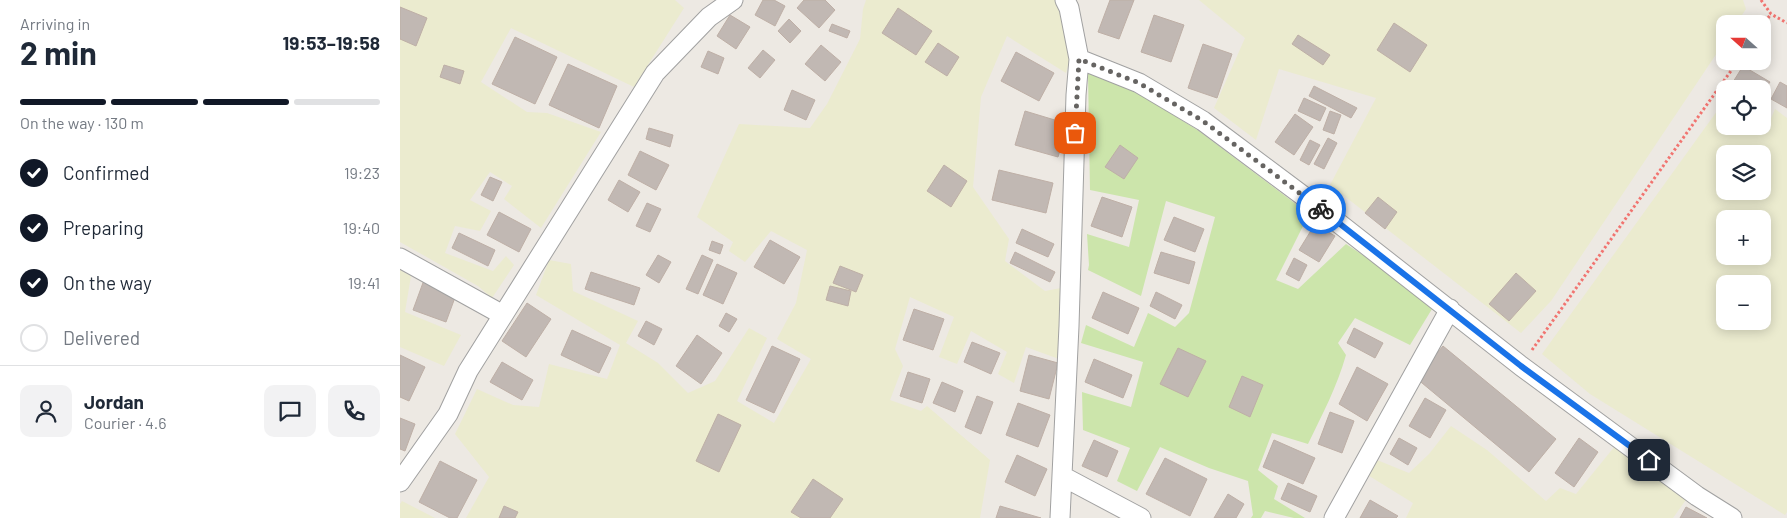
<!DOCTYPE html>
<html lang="en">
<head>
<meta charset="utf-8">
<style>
	:root { --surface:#fff; --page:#f2f2f3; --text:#1f2937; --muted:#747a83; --line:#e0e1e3; --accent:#111827 }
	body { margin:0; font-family:Barlow,sans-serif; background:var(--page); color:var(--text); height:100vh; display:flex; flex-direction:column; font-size:19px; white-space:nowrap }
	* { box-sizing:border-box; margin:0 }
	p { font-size:16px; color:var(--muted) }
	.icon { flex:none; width:28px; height:28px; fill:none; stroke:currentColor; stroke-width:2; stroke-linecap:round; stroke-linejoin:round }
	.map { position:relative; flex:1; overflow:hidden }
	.drawer { display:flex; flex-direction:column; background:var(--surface); width:400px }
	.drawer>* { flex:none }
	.needle { width:32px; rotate:291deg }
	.controls { position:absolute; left:1316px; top:15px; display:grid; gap:10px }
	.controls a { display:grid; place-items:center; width:55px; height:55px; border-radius:10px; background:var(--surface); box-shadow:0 2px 12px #0003; font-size:25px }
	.pin { position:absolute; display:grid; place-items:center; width:42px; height:42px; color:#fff; margin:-21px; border-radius:10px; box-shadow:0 2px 8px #0006 }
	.courier { position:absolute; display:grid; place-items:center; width:50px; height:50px; margin:-25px; border:4px solid #1a73e8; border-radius:50%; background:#fff; color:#222; box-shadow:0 1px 6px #0007 }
	.summary em { font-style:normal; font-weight:700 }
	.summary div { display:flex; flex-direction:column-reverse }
	.summary { display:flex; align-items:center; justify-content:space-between; height:85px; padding:0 20px }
	h1 { font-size:32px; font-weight:700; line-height:38px }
	.bar { display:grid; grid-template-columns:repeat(4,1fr); gap:8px 5px; align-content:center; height:60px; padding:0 20px }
	.bar i { height:6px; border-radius:4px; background:var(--line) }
	.bar .selected { background:var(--accent) }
	.bar p { grid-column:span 4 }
	.line { display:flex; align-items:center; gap:12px; padding:0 20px; border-top:1px solid var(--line) }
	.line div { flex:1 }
	.round { display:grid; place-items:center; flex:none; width:52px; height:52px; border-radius:10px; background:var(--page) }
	ol { padding:0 20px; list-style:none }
	li { display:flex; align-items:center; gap:15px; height:55px }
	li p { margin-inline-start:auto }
	li .icon { padding:5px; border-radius:50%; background:var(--accent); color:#fff; stroke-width:4 }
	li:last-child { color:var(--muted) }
	li i { width:28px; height:28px; border:2px solid var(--line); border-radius:50% }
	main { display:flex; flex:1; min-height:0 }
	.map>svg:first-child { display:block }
	.farmland { fill:#ebebcf; fill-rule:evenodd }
	.grass { fill:#cce5ab }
	.building { fill:#c1b8b3; stroke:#beafa6 }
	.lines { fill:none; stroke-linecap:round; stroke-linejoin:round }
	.minor-casing { stroke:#a1a1a1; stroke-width:21 }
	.path { stroke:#f17470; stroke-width:3; stroke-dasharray:2.5 2.5; stroke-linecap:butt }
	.minor { stroke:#fff; stroke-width:19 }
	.done { stroke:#666462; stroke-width:5; stroke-dasharray:0 9 }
	.route { stroke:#1a73e8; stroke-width:6 }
</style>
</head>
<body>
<main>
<section class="drawer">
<div class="summary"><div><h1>2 min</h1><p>Arriving in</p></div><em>19:53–19:58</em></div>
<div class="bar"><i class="selected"></i><i class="selected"></i><i class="selected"></i><i></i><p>On the way · 130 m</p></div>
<ol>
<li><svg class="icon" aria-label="check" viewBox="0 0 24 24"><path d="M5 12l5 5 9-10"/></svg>Confirmed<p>19:23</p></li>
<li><svg class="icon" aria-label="check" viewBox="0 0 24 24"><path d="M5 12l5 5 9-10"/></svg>Preparing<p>19:40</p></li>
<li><svg class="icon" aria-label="check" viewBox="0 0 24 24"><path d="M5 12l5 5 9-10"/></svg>On the way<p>19:41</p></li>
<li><i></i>Delivered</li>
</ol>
<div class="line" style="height:90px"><a class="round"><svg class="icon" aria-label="person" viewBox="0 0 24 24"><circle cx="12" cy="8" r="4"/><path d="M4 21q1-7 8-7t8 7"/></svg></a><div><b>Jordan</b><p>Courier · 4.6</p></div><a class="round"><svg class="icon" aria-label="chat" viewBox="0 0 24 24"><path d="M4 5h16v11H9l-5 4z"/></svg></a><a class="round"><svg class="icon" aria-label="phone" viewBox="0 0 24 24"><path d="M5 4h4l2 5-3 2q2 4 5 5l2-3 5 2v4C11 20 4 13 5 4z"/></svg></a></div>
</section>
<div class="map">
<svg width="1387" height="518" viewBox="0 0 1387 518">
	<rect width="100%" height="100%" fill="#ede9e3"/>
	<path class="farmland" d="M0,0H275L284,8L234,87L111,28L81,82L127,112L147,113L201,132L141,228L104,199L112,186L90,172L70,200L91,211L80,231L55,226L45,253L93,271L106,256L114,265L92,298L78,286L0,242Z
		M466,0H656L663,15L670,59L666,73L607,36L581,97L573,187L609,239L605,261L645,291L661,288L659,359L626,347L614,383L598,374L607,352L571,331L557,364L539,357L554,317L510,297L495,349L503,366L490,400L521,411L527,406L590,460L580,518H66L89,477L55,434L77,389L113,405L139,407L149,364L207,379L220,345L136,295L149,260L171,264L173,291L238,321L226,343L258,363L288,393L315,381L349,328L367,338L337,401L374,423L411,359L377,339L396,303L407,250L371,231L345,262L329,251L333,242L297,217L339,124L410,128L427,104L460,39L463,9Z
		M799,0H1343L1346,9L1336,24H1325V41L1151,301L1121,333L930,185L976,98L879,69L856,140L814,108L845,38Z
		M1325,100V126H1362L1363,120L1369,123L1375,109L1387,118V512L1385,515L1190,394L1142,354ZM1325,154H1362V191H1325ZM1325,219H1362V256H1325ZM1325,284H1362V321H1325Z
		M0,270L11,276L5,312L61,335L44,366L0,347Z
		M1051,426L1087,450L1146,501L1160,488L1176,494L1215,446L1288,497L1273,518H1006L1013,503L966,474L977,460L1009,473L1029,454Z
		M2,501L35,518H0V504Z"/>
	<path class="grass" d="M688,73L728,87L799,131L909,214L876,280L898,289L946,244L978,265L1032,309L1010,345L955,318L938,343L946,355C937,387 922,415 908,444L872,433L858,470L878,486L874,499L905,518H894L865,511L861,518H851L853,515L848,481L809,468L760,447L737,491L717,481L730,448L683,430L682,392L731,407L743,362L681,343L686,325L734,347L748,313L775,327L789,313L815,217L766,201L741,296L688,270L689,265L687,234L729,247L739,200L690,190Z"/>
	<path class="building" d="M363,0H374L385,6L375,26L355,15Z
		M404,0H425L435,10L419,28L397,8Z
		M710,0H734L719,39L698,32Z
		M0,7L27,18L16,46L0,39Z
		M498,8L532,31L516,55L482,33Z
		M330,15L350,27L336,49L317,36Z
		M754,15L784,25L771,62L741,52Z
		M389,19L401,31L390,43L378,31Z
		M994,23L1027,45L1010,72L977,50Z
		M432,24L450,31L447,38L429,31Z
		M898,35L930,55L923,65L892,44Z
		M115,37L157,57L135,104L92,84Z
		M538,43L559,57L547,76L525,62Z
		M803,44L832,54L817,98L788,88Z
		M421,45L441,62L425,81L405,64Z
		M363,50L375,60L360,78L348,68Z
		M308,51L324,58L318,74L301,67Z
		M616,52L654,73L639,101L601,81Z
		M168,64L217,86L199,128L149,105Z
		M44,65L64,71L60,84L40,77Z
		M1343,66L1370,82L1362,93V89H1344L1333,82Z
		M1380,82L1387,86V108L1371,99Z
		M914,86L957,108L951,118L909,96Z
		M392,90L415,100L406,120L384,110Z
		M904,98L926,108L920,121L898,111Z
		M625,111L668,124L658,157L615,145Z
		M930,111L941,115L934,134L923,130Z
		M895,114L913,127L894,155L875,142Z
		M249,128L273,135L270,147L246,139Z
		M928,138L937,143L924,169L914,164Z
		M910,140L920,145L909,165L900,160Z
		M720,145L738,158L724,179L705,167Z
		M240,151L269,165L256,190L228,175Z
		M544,165L567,181L551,207L527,191Z
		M599,170L653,183L646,213L592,200Z
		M90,177L102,182L93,201L81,195Z
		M219,180L240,192L228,212L208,200Z
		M702,197L732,207L722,237L691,226Z
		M978,197L997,212L985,229L965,213Z
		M247,203L261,209L250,232L236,226Z
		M99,212L131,229L119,252L87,235Z
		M774,217L804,229L795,252L764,240Z
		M915,224L935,236L919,262L899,250Z
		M622,229L654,244L648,257L616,243Z
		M59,233L95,250L88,266L52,248Z
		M370,240L400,257L384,284L354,267Z
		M312,241L323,245L320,254L309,250Z
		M615,252L655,272L650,282L610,263Z
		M761,252L795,262L789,284L754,273Z
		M258,255L271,262L259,283L246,275Z
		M302,255L313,260L298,294L286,289Z
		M894,258L907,265L899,281L886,274Z
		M317,264L337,273L323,304L303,295Z
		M440,266L463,275L456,292L433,283Z
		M191,272L240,288L234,305L185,289Z
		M1116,273L1136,291L1109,321L1089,304Z
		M24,280L57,292L46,322L13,310Z
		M430,286L451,291L448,306L426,300Z
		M703,292L739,308L728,334L692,318Z
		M756,292L782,305L775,319L750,306Z
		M127,303L151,319L126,357L102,341Z
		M514,309L544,319L533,350L503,340Z
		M326,313L337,319L329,332L319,326Z
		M246,321L262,329L254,345L238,336Z
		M954,328L983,343L975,358L947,343Z
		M172,330L211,348L199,373L161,355Z
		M297,335L322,353L301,384L276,366Z
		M572,342L600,353L591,374L564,362Z
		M372,346L400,359L374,413L346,400Z
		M1043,346L1156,439L1129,472L1016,378Z
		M778,348L806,361L788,397L760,384Z
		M0,355L25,367L9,401L0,397Z
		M629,355L658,363L649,399L620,391Z
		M694,359L732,375L723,398L685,382Z
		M102,362L133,380L122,400L90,382Z
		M957,367L988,384L967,421L939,404Z
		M508,372L530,379L522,403L500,396Z
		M842,376L863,385L850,417L829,407Z
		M542,382L563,391L555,412L533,403Z
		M577,396L593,402L581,434L565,427Z
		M1025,398L1046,410L1030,438L1009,426Z
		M618,403L650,415L638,447L606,435Z
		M930,412L954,421L942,453L918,444Z
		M318,414L341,425L319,472L296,461Z
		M0,418L15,424L5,451L0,449Z
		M999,438L1017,448L1008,465L990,454Z
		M1179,438L1198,452L1174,487L1155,473Z
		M694,440L718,451L707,477L682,466Z
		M874,440L915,458L903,484L863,467Z
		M617,455L647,469L635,496L605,482Z
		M765,458L807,479L790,516L746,494Z
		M40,461L77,480L57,518H50L19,502Z
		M413,479L443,499L430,518H401L391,512Z
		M888,483L917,496L910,512L881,499Z
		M828,494L844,504L836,518H814Z
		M970,500L998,516L996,518H960Z
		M104,506L118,512L115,518H99Z
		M600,506L641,518H596Z
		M1286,507L1307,518H1280Z"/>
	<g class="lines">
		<defs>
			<path id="minor" d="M679,59L739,83L803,121L918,207L1121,366L1297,496L1332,518
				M0,258L103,315
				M662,476L741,518
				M0,482L48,414L68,371L255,73L309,17L333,0
				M660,518L669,326L676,95L679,59L669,8L665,0
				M934,518L1050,309"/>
		</defs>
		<use href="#minor" class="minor-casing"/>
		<path class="path" d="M1361,0L1371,14L1387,23
			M1362,26L1371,14
			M1132,350L1338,61"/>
		<use href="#minor" class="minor"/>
	</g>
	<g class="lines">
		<path class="done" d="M675,133L679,59L739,83L803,121L921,209"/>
		<path class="route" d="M921,209L1121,366L1249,460"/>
	</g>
</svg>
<div class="controls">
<a><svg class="needle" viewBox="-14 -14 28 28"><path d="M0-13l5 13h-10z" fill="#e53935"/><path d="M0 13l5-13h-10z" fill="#747a83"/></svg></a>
<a><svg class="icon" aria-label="locate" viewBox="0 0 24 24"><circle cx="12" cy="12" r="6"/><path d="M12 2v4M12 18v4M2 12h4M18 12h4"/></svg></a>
<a><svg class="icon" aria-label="layers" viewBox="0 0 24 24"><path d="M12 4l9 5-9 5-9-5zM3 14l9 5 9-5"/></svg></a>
<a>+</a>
<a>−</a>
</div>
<div class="pin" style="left:675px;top:133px;background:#ea580c"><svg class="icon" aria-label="bag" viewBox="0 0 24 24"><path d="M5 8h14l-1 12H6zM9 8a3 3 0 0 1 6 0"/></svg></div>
<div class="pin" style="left:1249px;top:460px;background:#1f2937"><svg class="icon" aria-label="home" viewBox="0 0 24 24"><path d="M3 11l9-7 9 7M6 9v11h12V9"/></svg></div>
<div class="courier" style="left:921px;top:209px"><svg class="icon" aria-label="bike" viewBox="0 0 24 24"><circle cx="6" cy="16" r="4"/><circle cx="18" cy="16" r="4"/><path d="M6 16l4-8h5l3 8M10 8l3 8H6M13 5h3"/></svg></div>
</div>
</main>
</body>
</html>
